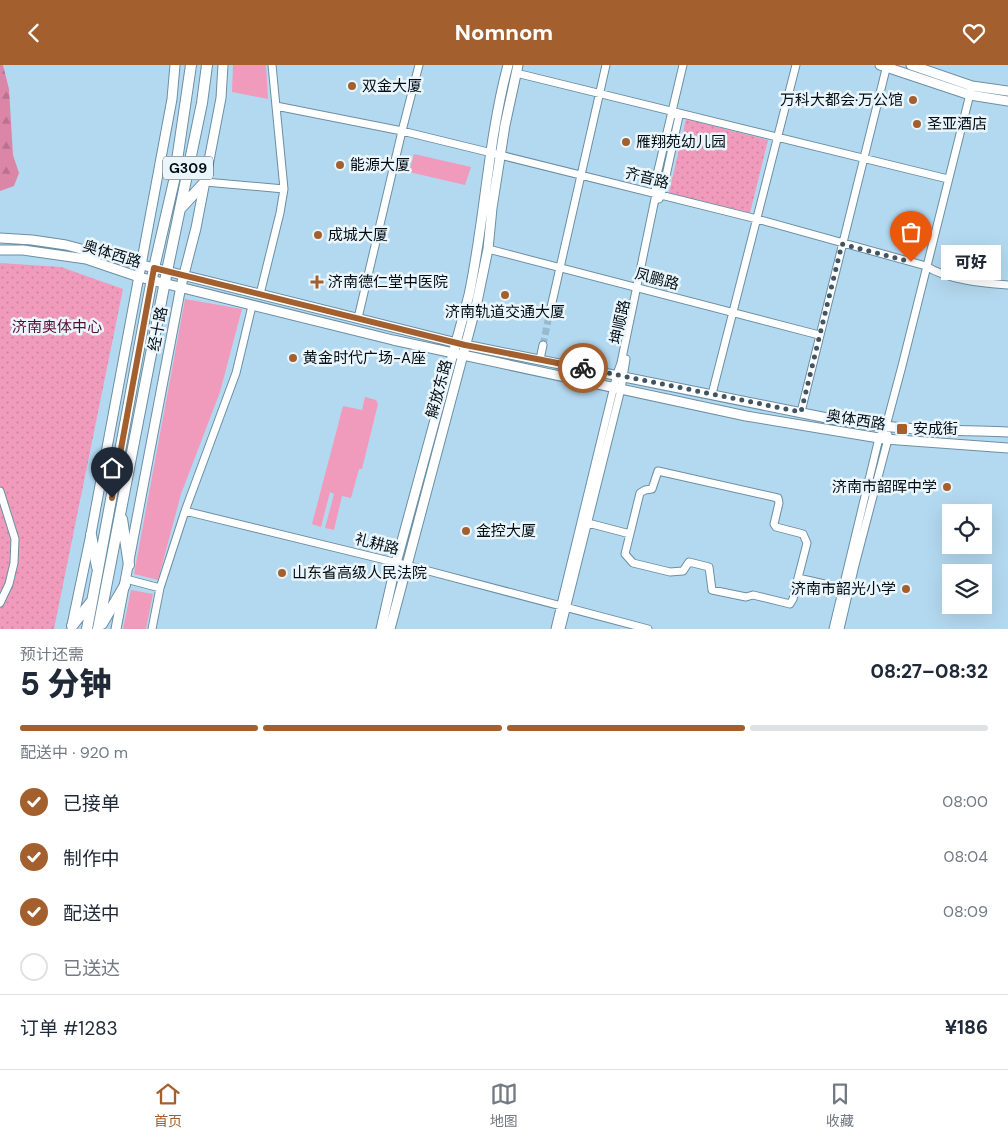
<!DOCTYPE html>
<html lang="zh">
<head>
<meta charset="utf-8">
<style>
	:root { --surface:#fff; --page:#f6f6f7; --text:#1f2937; --muted:#747a83; --line:#e0e1e3; --accent:#a3602e }
	body { margin:0; font-family:"DM Sans","Noto Sans SC",sans-serif; background:var(--page); color:var(--text); height:100vh; display:flex; flex-direction:column; font-size:19px; white-space:nowrap }
	* { box-sizing:border-box; margin:0 }
	p { font-size:16px; color:var(--muted) }
	.icon { flex:none; width:28px; height:28px; fill:none; stroke:currentColor; stroke-width:2; stroke-linecap:round; stroke-linejoin:round }
	.map { position:relative; height:564px; overflow:hidden }
	.side { display:flex; flex-direction:column; background:var(--surface); flex:1 }
	.side>* { flex:none }
	.tools { position:absolute; left:942px; top:439px; display:grid; gap:10px }
	.tools a { display:grid; place-items:center; width:50px; height:50px; border-radius:0px; background:var(--surface); box-shadow:0 5px 20px #0002; font-size:25px }
	.pin { position:absolute; display:grid; place-items:center; width:42px; height:42px; color:#fff; margin:-51px -21px; border-radius:50% 50% 50% 0; rotate:-45deg; box-shadow:0 0 5px #0007 }
	.pin .icon { rotate:45deg }
	.courier { position:absolute; display:grid; place-items:center; width:50px; height:50px; margin:-25px; border:4px solid #a3602e; border-radius:50%; background:#fff; color:#222; box-shadow:0 1px 6px #0007 }
	.bubble { position:absolute; height:35px; border-radius:0px; background:var(--surface); box-shadow:0 5px 20px #0002; font-size:16px; font-weight:800; line-height:35px; text-align:center }
	.overview em { font-style:normal; font-weight:800 }
	.overview div { display:flex; flex-direction:column-reverse }
	.overview { display:flex; align-items:center; justify-content:space-between; height:85px; padding:0 20px }
	h1 { font-size:32px; font-weight:800; line-height:38px }
	.bar { display:grid; grid-template-columns:repeat(4,1fr); gap:8px 5px; align-content:center; height:60px; padding:0 20px }
	.bar i { height:6px; border-radius:4px; background:var(--line) }
	.bar .active { background:var(--accent) }
	.bar p { grid-column:span 4 }
	.line { display:flex; align-items:center; gap:12px; padding:0 20px; border-top:1px solid var(--line) }
	.line div { flex:1 }
	ol { padding:0 20px; list-style:none }
	li { display:flex; align-items:center; gap:15px; height:55px }
	li p { margin-inline-start:auto }
	li .icon { padding:5px; border-radius:50%; background:var(--accent); color:#fff; stroke-width:4 }
	li:last-child { color:var(--muted) }
	li i { width:28px; height:28px; border:2px solid var(--line); border-radius:50% }
	header { display:flex; justify-content:space-between; align-items:center; height:65px; padding:0 20px; background:var(--accent); color:#fff; font-size:22px; font-weight:800 }
	.dock { display:flex; justify-content:space-around; align-items:center; height:70px; border-top:1px solid var(--line); background:var(--surface); font-size:14px; color:var(--muted) }
	.dock a { display:grid; justify-items:center; gap:2px }
	.dock .active { color:var(--accent) }
	.map>svg:first-child { display:block }
	.green { fill:#f19bbc }
	.forest { fill:url(#forest-firs) }
	.park { fill:url(#park-dots) }
	.lines { fill:none; stroke-linecap:round; stroke-linejoin:round }
	.minor-tunnel { stroke:#98bacf; stroke-width:7; stroke-dasharray:7 3.5; stroke-linecap:butt }
	.minor-casing { stroke:#6b8fa4; stroke-width:9 }
	.major-casing { stroke:#6b8fa4; stroke-width:11 }
	.highway-casing { stroke:#6b8fa4; stroke-width:12 }
	.minor { stroke:#fff; stroke-width:7 }
	.major { stroke:#fff; stroke-width:9 }
	.highway { stroke:#fff; stroke-width:10 }
	.done { stroke:#405462; stroke-width:5; stroke-dasharray:0 9 }
	.route { stroke:#a3602e; stroke-width:6 }
	.poi-dot { fill:#a3602e; stroke:#eaf5fc; stroke-width:2 }
	.labels { text-anchor:middle; dominant-baseline:central; stroke-width:5; stroke-linejoin:round; paint-order:stroke }
	.shield { fill:#eaf5fc; stroke:#48535a; stroke-width:1 }
	.shield-label { font-size:14px; font-weight:bold; fill:#020d15 }
	.poi-label { font-size:15px; fill:#020d15; stroke:#eaf5fc; text-anchor:start }
	.street-label { font-size:15px; fill:#020d15; stroke:#eaf5fc }
	.park-label { font-size:15px; fill:#5a0e35; stroke:#eaf5fc }
</style>
</head>
<body>
<header><svg class="icon" aria-label="back" viewBox="0 0 24 24"><path d="M15 5l-7 7 7 7"/></svg>Nomnom<svg class="icon" aria-label="heart" viewBox="0 0 24 24"><path d="M12 20l-8-8c-3-5 5-10 8-4 3-6 11-1 8 4z"/></svg></header>
<div class="map">
<svg width="1008" height="564" viewBox="0 0 1008 564">
	<defs>
		<pattern id="forest-firs" width="22" height="20" patternUnits="userSpaceOnUse" patternTransform="scale(1.25)"><rect width="22" height="20" fill="#db86a7"/><path d="M5 1l3.5 6h-7zM16 11l3.5 6h-7z" fill="#ba728f"/></pattern>
		<pattern id="park-dots" width="8" height="8" patternUnits="userSpaceOnUse" patternTransform="scale(1.25)"><rect width="8" height="8" fill="#f19bbc"/><path d="M2 2h.1M6 6h.1" fill="none" stroke="#cd84a1" stroke-width="1.8" stroke-linecap="round"/></pattern>
	</defs>
	<rect width="100%" height="100%" fill="#b3d9f0"/>
	<path class="green" d="M233,0H266L268,34L232,27Z
		M414,89L471,102L465,120L409,107Z
		M185,234L242,244L220,327L181,429L158,515L134,509Z
		M365,332L376,335L378,339L362,404H359L351,433L342,431L334,465L325,463L334,429L330,427L321,462L312,459L343,341L362,345Z
		M131,525L153,529L146,564H123Z"/>
	<path class="forest" d="M0,0H3L9,24L13,90L19,108L14,121L0,126Z"/>
	<path class="park" d="M686,54L768,75L750,148L669,128Z
		M0,198L61,202L123,224L54,564H0Z"/>
	<g class="lines">
		<path class="minor-tunnel" d="M543,280L549,251"/>
		<defs>
			<path id="minor" d="M516,8L948,114
				M276,41L402,66L500,90L757,154L926,201C947,215 983,218 1008,220
				M205,117L284,124
				M659,134L664,120L679,51L671,46
				M488,184L819,270
				M260,229L280,148L284,124L272,0
				M549,251L606,0
				M358,253L402,66L419,0
				M540,294L543,280
				M712,329L796,0
				M801,347L887,0
				M0,426L15,474L14,498L9,519L0,538
				M185,446L406,500L648,564
				M588,458L630,469
				M798,513L807,478L803,469L776,462L774,459L779,438L778,433L658,406L652,424L645,425L640,428L625,489L633,498L670,507L683,506L689,497L709,502L712,525L746,532L753,530L790,539L793,534L798,513L842,523
				M126,514L160,523
				M152,564L160,523L185,446L236,308L252,241
				M555,564L617,309L621,298L656,129L655,118L683,0
				M561,564L621,324L626,294
				M833,564L879,373L886,361L902,301L971,25
				M840,564L855,500L888,374V370"/>
			<path id="major" d="M880,0L970,30L1008,36
				M911,0L972,21L1008,26
				M0,173L32,175L66,180L154,203L465,280L837,355C893,365 951,365 1008,367
				M0,185H23L86,194L139,212L393,275L746,351L885,374L1008,383
				M72,560L90,474L172,34L175,0
				M116,564L181,221L196,163L221,33L223,0
				M381,564L396,498L469,230C485,154 488,75 508,0
				M390,564L477,237L488,184L492,143L505,60L518,0"/>
			<path id="highway" d="M180,144L205,117
				M122,454L129,500
				M91,470L97,502
				M102,559L125,520
				M72,561L91,537
				M87,564L154,203L174,116L191,0
				M98,564L167,206L202,38L207,0"/>
		</defs>
		<use href="#minor" class="minor-casing"/>
		<use href="#major" class="major-casing"/>
		<use href="#highway" class="highway-casing"/>
		<use href="#minor" class="minor"/>
		<use href="#major" class="major"/>
		<use href="#highway" class="highway"/>
	</g>
	<g class="lines">
		<path class="done" d="M583,303L801,347L842,179L911,197"/>
		<path class="route" d="M112,433L154,203L465,280L583,303"/>
	</g>
	<g class="poi-dot">
		<circle cx="352" cy="21" r="5"/>
		<circle cx="913" cy="35" r="5"/>
		<circle cx="917" cy="59" r="5"/>
		<circle cx="626" cy="77" r="5"/>
		<circle cx="340" cy="100" r="5"/>
		<circle cx="318" cy="170" r="5"/>
		<path d="M314.5 209.5h5v5h5v5h-5v5h-5v-5h-5v-5h5z"/>
		<circle cx="505" cy="230" r="5"/>
		<circle cx="293" cy="293" r="5"/>
		<rect x="896" y="358" width="12" height="12" rx="2.5"/>
		<circle cx="947" cy="422" r="5"/>
		<circle cx="466" cy="466" r="5"/>
		<circle cx="282" cy="508" r="5"/>
		<circle cx="906" cy="524" r="5"/>
	</g>
	<g class="labels">
		<rect class="shield" x="163" y="91.5" width="50" height="23" rx="4"/>
		<g class="shield-label">
			<text x="188" y="103">G309</text>
		</g>
		<g class="poi-label">
			<text x="362" y="21">双金大厦</text>
			<text x="903" y="35" text-anchor="end">万科大都会·万公馆</text>
			<text x="927" y="59">圣亚酒店</text>
			<text x="636" y="77">雁翔苑幼儿园</text>
			<text x="350" y="100">能源大厦</text>
			<text x="328" y="170">成城大厦</text>
			<text x="328" y="217">济南德仁堂中医院</text>
			<text x="505" y="247" text-anchor="middle">济南轨道交通大厦</text>
			<text x="303" y="293">黄金时代广场-A座</text>
			<text x="913" y="364">安成街</text>
			<text x="937" y="422" text-anchor="end">济南市韶晖中学</text>
			<text x="476" y="466">金控大厦</text>
			<text x="292" y="508">山东省高级人民法院</text>
			<text x="896" y="524" text-anchor="end">济南市韶光小学</text>
		</g>
		<g class="street-label">
			<text transform="translate(647 113) rotate(14)">齐音路</text>
			<text transform="translate(112 189) rotate(17)">奥体西路</text>
			<text transform="translate(657 214) rotate(15)">凤鹏路</text>
			<text transform="translate(620 257) rotate(-78)">坤顺路</text>
			<text transform="translate(158 264) rotate(-79)">经十路</text>
			<text transform="translate(439 324) rotate(-75)">解放东路</text>
			<text transform="translate(856 355) rotate(9)">奥体西路</text>
			<text transform="translate(377 479) rotate(14)">礼耕路</text>
		</g>
		<g class="park-label">
			<text x="57" y="262">济南奥体中心</text>
		</g>
	</g>
</svg>
<div class="tools">
<a><svg class="icon" aria-label="locate" viewBox="0 0 24 24"><circle cx="12" cy="12" r="6"/><path d="M12 2v4M12 18v4M2 12h4M18 12h4"/></svg></a>
<a><svg class="icon" aria-label="layers" viewBox="0 0 24 24"><path d="M12 4l9 5-9 5-9-5zM3 14l9 5 9-5"/></svg></a>
</div>
<div class="pin" style="left:911px;top:197px;background:#ea580c"><svg class="icon" aria-label="bag" viewBox="0 0 24 24"><path d="M5 8h14l-1 12H6zM9 8a3 3 0 0 1 6 0"/></svg></div>
<div class="pin" style="left:112px;top:433px;background:#1f2937"><svg class="icon" aria-label="home" viewBox="0 0 24 24"><path d="M3 11l9-7 9 7M6 9v11h12V9"/></svg></div>
<div class="courier" style="left:583px;top:303px"><svg class="icon" aria-label="bike" viewBox="0 0 24 24"><circle cx="6" cy="16" r="4"/><circle cx="18" cy="16" r="4"/><path d="M6 16l4-8h5l3 8M10 8l3 8H6M13 5h3"/></svg></div>
<div class="bubble" style="left:941px;top:180px;width:60px">可好</div>
</div>
<section class="side">
<div class="overview"><div><h1>5 分钟</h1><p>预计还需</p></div><em>08:27–08:32</em></div>
<div class="bar"><i class="active"></i><i class="active"></i><i class="active"></i><i></i><p>配送中 · 920 m</p></div>
<ol>
<li><svg class="icon" aria-label="check" viewBox="0 0 24 24"><path d="M5 12l5 5 9-10"/></svg>已接单<p>08:00</p></li>
<li><svg class="icon" aria-label="check" viewBox="0 0 24 24"><path d="M5 12l5 5 9-10"/></svg>制作中<p>08:04</p></li>
<li><svg class="icon" aria-label="check" viewBox="0 0 24 24"><path d="M5 12l5 5 9-10"/></svg>配送中<p>08:09</p></li>
<li><i></i>已送达</li>
</ol>
<div class="line" style="height:65px"><div>订单 #1283</div><b>¥186</b></div>
</section>
<nav class="dock">
<a class="active"><svg class="icon" aria-label="home" viewBox="0 0 24 24"><path d="M3 11l9-7 9 7M6 9v11h12V9"/></svg>首页</a>
<a><svg class="icon" aria-label="map" viewBox="0 0 24 24"><path d="M3 6l6-2 6 2 6-2v14l-6 2-6-2-6 2zM9 4v14M15 6v14"/></svg>地图</a>
<a><svg class="icon" aria-label="saved" viewBox="0 0 24 24"><path d="M7 4h10v16l-5-4-5 4z"/></svg>收藏</a>
</nav>
</body>
</html>
